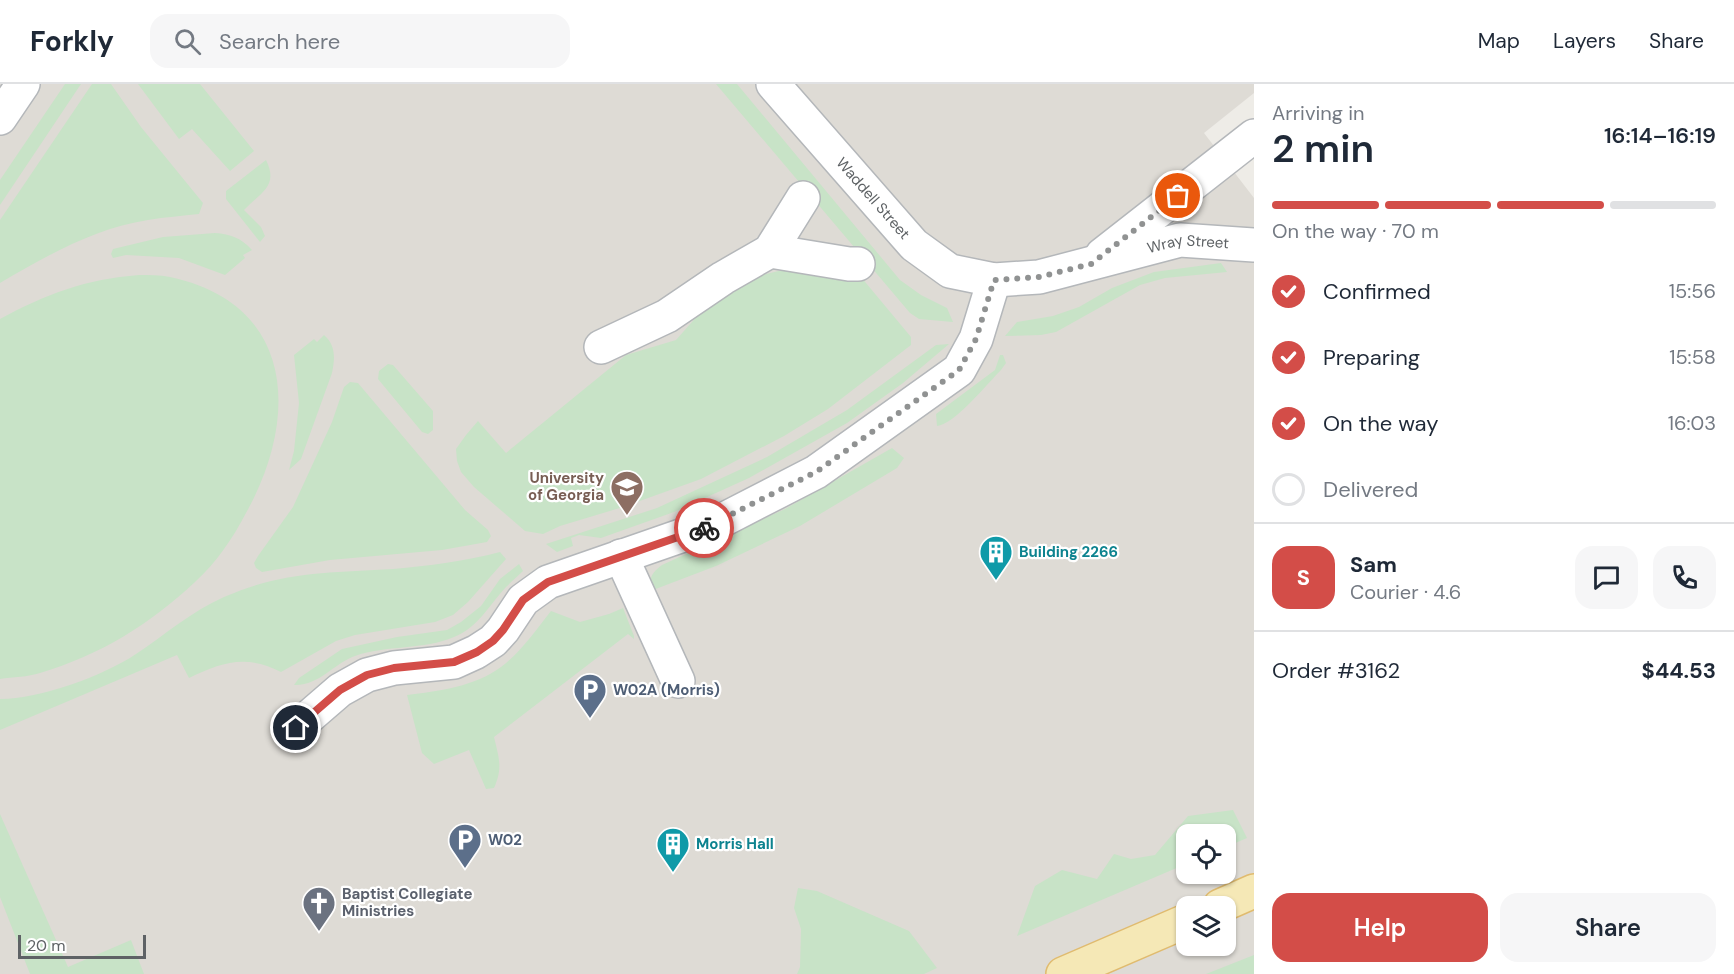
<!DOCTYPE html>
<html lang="en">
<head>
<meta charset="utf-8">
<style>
	:root { --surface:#fff; --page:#f6f6f7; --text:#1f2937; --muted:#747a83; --line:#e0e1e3; --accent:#d34d48 }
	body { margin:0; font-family:"DM Sans",sans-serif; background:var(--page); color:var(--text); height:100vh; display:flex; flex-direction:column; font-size:22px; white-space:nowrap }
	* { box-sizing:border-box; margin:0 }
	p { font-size:20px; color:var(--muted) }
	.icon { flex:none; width:33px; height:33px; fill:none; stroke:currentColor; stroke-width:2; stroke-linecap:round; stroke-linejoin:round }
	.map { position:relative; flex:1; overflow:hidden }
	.side { display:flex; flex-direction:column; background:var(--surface); width:480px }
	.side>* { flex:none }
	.buttons { position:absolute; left:1176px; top:740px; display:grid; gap:12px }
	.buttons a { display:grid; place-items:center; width:60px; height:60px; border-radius:12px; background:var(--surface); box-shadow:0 2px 4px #0004; font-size:30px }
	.scale { position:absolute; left:18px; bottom:15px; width:128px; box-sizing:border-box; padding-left:6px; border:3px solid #5e6265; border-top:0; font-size:16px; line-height:21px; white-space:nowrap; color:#5e6265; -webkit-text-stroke:4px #fff; paint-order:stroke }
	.pin { position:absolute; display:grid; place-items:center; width:51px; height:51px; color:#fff; margin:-26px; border:3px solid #fff; border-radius:50%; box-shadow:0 2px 6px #0007 }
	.courier { position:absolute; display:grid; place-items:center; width:60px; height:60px; margin:-30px; border:4px solid #d34d48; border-radius:50%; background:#fff; color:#222; box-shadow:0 2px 8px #0007 }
	.headline em { font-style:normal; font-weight:600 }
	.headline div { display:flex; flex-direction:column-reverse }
	.headline { display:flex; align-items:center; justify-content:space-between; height:102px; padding:0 18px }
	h1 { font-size:39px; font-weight:600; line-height:45px }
	.bar { display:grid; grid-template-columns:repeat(4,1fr); gap:9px 6px; align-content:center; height:72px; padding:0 18px }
	.bar i { height:8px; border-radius:4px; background:var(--line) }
	.bar .current { background:var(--accent) }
	.bar p { grid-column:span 4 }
	.line { display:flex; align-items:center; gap:15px; padding:0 18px; border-top:2px solid var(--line) }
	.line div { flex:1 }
	.round { display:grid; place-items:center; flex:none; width:63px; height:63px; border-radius:18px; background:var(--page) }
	ol { padding:0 18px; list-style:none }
	li { display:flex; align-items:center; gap:18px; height:66px }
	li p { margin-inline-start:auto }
	li .icon { padding:6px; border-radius:50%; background:var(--accent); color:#fff; stroke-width:4 }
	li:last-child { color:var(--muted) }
	li i { width:33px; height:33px; border:3px solid var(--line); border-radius:50% }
	.primary-button { display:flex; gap:12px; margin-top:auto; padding:12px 18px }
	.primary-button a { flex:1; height:69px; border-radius:18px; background:var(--accent); color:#fff; font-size:24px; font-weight:600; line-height:69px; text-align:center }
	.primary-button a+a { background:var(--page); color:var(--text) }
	header { display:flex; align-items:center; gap:36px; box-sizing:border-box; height:84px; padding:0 30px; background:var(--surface); border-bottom:2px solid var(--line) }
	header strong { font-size:28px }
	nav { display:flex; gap:33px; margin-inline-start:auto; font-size:21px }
	.search { width:420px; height:54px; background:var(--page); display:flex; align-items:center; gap:15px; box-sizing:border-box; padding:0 21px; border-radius:18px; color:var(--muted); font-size:22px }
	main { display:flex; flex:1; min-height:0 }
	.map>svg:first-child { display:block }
	.education { fill:#dedbd5; fill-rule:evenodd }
	.green { fill:#c8e3c7 }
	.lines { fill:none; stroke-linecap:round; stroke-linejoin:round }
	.minor-casing { stroke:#b4b7ba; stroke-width:36 }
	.major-casing { stroke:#e0bb6f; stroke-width:36 }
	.minor { stroke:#fff; stroke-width:33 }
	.major { stroke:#f5e8b6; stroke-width:33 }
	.done { stroke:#909292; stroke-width:6; stroke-dasharray:0 10.8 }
	.route { stroke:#d34d48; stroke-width:8 }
	.labels { text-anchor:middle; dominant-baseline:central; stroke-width:4.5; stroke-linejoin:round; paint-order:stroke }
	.street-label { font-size:15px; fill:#5e6265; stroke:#fff }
	.education-label { font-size:15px; font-weight:bold; fill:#785e54; stroke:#fff; text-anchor:end }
	.culture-label { font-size:15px; font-weight:bold; fill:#0d838f; stroke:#fff; text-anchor:start }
	.service-label { font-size:15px; font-weight:bold; fill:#4e5e75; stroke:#fff; text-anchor:start }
	.worship-label { font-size:15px; font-weight:bold; fill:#5b616d; stroke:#fff; text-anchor:start }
</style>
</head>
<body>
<header>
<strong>Forkly</strong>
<div class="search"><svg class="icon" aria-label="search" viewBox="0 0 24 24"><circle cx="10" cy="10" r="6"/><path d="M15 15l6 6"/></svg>Search here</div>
<nav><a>Map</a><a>Layers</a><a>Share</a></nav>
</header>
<main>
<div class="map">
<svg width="1254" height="890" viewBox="0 0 1254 890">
	<rect width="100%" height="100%" fill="#eeece7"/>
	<path class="education" d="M0,0H1254V9L1204,49L1254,114V890H0ZM1186,750H1226V789H1186ZM1186,822H1226V861H1186Z"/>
	<path class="green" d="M65,0H81L0,121V96Z
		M92,0H111L141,43L203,119L199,130C182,132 165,133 148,136C95,144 46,172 0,199V136Z
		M138,0H200L254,67L230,87L192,45L179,55Z
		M716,0H737L900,196L921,211L947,224L953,238L919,235L910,229Z
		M266,76C279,102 261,108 244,126L261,143L265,152L260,158L226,115V107Z
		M215,149C231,150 241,154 252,166L243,171L245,174L225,191L179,174L126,171L113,174L111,170L113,165L163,153Z
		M816,178L856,187L911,253V261L828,325L784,352L701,395L623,423L560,442L543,450L525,447L474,403L461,388L457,377L456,365L466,351L478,337L506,369L626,271L676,256L714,213L762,191Z
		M1221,179L1227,188L1165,194L1140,201L1056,248L1041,251L1005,252L1017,238L1053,232L1079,223L1112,204L1154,188Z
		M139,191C149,191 160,191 170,193C296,220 299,334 246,429C233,454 216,479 195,498C149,541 100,571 40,589C28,593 13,593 0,595V235C46,210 86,195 139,191Z
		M324,251C336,261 335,275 332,289L301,375L289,386L294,367L299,319L294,271L314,255L317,258Z
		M949,260L903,299L847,339L749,394L674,428L601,454L579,451L571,454L573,462L557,468L546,460L657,424L767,373L847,326L936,261Z
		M1000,271H1003L1006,279L1001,286C988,299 954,341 937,342L936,330L995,286Z
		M388,280L393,281L433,327V346L428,350L422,348L378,295L379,287Z
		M350,298L358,299L465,426L488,446L491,452L487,458L442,466L330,476L262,488L256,484L254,479L258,472L293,423L332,338L344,303Z
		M892,364L904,374L897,384L800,442L716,482L653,506C647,494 653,488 662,481L785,425Z
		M500,468L506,475L468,518L453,531L435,538L355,551L336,557L281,588C246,570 222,578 189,594L177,571L0,646V615C40,615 103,592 136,570C166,550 192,527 224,513C283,487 330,489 393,485C428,482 466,477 500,468Z
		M519,480L523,487C518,492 512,497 506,503C489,521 479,543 454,553C424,566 386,561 355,572C333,580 319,602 294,601L299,594L342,565L397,553L447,546L461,538L481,522L500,495Z
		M623,524L634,552V555L628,550L494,653C499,674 503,684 494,704L486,705L469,666L434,680L422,669L407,611C438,607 474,603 501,583C519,570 537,545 551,527L580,538L609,530Z
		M1233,726L1247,754L1226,763V750H1186V780L1017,852L1035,802L1062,786L1097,795L1114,770L1131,775L1155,771L1188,732Z
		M0,730L68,883L131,856L144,890H30L0,813Z
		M798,804L817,807L909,847L937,884L924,890H797L800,883L801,845L794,824Z
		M1254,871V890H1206Z"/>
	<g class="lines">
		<defs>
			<g id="minor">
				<path id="s1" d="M773,0L914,161L950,187L994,196L1039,193L1180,156L1254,161"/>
				<path d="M0,34L23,0"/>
				<path d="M770,167L849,180H858"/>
				<path d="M1102,171L1254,52"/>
				<path d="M601,263L667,232L723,194L770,167L803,114"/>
				<path d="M621,472L678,597"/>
				<path d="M296,644L340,606L367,591L394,584L454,578L476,568L493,557L503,546L523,516L548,498L715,440L816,388L959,286L976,255L994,196"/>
			</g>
			<path id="major" d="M1220,822L1254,807
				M1063,890L1186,837"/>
		</defs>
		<use href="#minor" class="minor-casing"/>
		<use href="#major" class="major-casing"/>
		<use href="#minor" class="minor"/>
		<use href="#major" class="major"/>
	</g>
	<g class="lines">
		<path class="done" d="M704,444L816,388L959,286L976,255L994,196L1039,193L1091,180L1178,112"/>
		<path class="route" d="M296,644L340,606L367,591L394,584L454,578L477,568L493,557L503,546L523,516L548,498L704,444"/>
	</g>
	<defs>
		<symbol id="university-pin" viewBox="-11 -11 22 30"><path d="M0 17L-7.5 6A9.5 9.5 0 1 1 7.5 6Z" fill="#8d6e63" stroke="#fff"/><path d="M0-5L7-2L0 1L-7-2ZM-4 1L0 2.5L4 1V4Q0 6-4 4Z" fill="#fff"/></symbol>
		<symbol id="building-pin" viewBox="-11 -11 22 30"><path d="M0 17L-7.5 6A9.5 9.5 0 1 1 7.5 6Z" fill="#0f9aa8" stroke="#fff"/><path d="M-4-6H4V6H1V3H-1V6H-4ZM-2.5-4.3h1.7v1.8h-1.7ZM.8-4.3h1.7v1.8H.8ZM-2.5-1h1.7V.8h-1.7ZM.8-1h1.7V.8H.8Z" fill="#fff"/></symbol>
		<symbol id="parking-pin" viewBox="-11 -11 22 30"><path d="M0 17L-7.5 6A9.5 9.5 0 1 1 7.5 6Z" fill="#5c6f8a" stroke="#fff"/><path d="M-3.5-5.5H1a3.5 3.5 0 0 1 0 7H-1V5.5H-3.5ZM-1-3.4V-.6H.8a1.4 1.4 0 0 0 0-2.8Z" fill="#fff"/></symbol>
		<symbol id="church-pin" viewBox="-11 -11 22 30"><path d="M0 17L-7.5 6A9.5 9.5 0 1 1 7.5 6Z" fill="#6b7280" stroke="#fff"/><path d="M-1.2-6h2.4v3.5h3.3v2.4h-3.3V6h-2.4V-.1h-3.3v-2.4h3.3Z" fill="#fff"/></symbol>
	</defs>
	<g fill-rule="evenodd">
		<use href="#university-pin" x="608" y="384" width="38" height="52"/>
		<use href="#building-pin" x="977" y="449" width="38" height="52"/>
		<use href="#parking-pin" x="571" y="587" width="38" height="52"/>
		<use href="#parking-pin" x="446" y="737" width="38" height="52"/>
		<use href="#building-pin" x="654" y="741" width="38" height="52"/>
		<use href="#church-pin" x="300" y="800" width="38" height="52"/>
	</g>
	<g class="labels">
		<g class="street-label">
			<text stroke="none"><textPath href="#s1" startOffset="152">Waddell Street</textPath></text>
			<text stroke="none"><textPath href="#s1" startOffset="502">Wray Street</textPath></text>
		</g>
		<g class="education-label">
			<text x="604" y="394">University<tspan x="604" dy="17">of Georgia</tspan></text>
		</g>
		<g class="culture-label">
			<text x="1019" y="468">Building 2266</text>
			<text x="696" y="760">Morris Hall</text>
		</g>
		<g class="service-label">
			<text x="613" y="606">W02A (Morris)</text>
			<text x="488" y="756">W02</text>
		</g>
		<g class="worship-label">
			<text x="342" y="810">Baptist Collegiate<tspan x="342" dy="17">Ministries</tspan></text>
		</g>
	</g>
</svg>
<div class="buttons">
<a><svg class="icon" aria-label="locate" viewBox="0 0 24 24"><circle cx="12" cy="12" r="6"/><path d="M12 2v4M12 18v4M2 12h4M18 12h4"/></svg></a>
<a><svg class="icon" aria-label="layers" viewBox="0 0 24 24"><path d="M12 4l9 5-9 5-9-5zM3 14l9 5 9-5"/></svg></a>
</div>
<div class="scale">20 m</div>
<div class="pin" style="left:1178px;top:112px;background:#ea580c"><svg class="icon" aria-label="bag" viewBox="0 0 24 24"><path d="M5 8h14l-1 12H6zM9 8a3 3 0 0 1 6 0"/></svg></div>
<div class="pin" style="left:296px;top:644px;background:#1f2937"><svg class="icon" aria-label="home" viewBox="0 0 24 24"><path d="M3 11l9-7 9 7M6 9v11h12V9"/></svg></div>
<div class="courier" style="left:704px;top:444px"><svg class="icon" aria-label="bike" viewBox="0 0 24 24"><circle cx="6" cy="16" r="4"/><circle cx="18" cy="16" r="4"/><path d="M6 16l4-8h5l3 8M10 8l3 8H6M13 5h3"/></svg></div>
</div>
<section class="side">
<div class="headline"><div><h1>2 min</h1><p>Arriving in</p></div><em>16:14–16:19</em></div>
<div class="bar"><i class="current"></i><i class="current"></i><i class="current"></i><i></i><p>On the way · 70 m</p></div>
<ol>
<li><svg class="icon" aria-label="check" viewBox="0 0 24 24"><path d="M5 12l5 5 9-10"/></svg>Confirmed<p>15:56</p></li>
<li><svg class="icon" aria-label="check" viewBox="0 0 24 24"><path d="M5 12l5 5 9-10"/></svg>Preparing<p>15:58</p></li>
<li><svg class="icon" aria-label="check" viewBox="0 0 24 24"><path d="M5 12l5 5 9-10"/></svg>On the way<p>16:03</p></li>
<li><i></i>Delivered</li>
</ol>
<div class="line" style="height:108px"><b class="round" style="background:var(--accent);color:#fff">S</b><div><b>Sam</b><p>Courier · 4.6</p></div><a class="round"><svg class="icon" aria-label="chat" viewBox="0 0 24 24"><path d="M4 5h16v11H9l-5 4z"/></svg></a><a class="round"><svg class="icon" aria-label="phone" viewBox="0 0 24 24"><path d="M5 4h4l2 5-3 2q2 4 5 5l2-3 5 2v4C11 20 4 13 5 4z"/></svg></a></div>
<div class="line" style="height:78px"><div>Order #3162</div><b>$44.53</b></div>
<div class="primary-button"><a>Help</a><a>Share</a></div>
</section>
</main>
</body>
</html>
